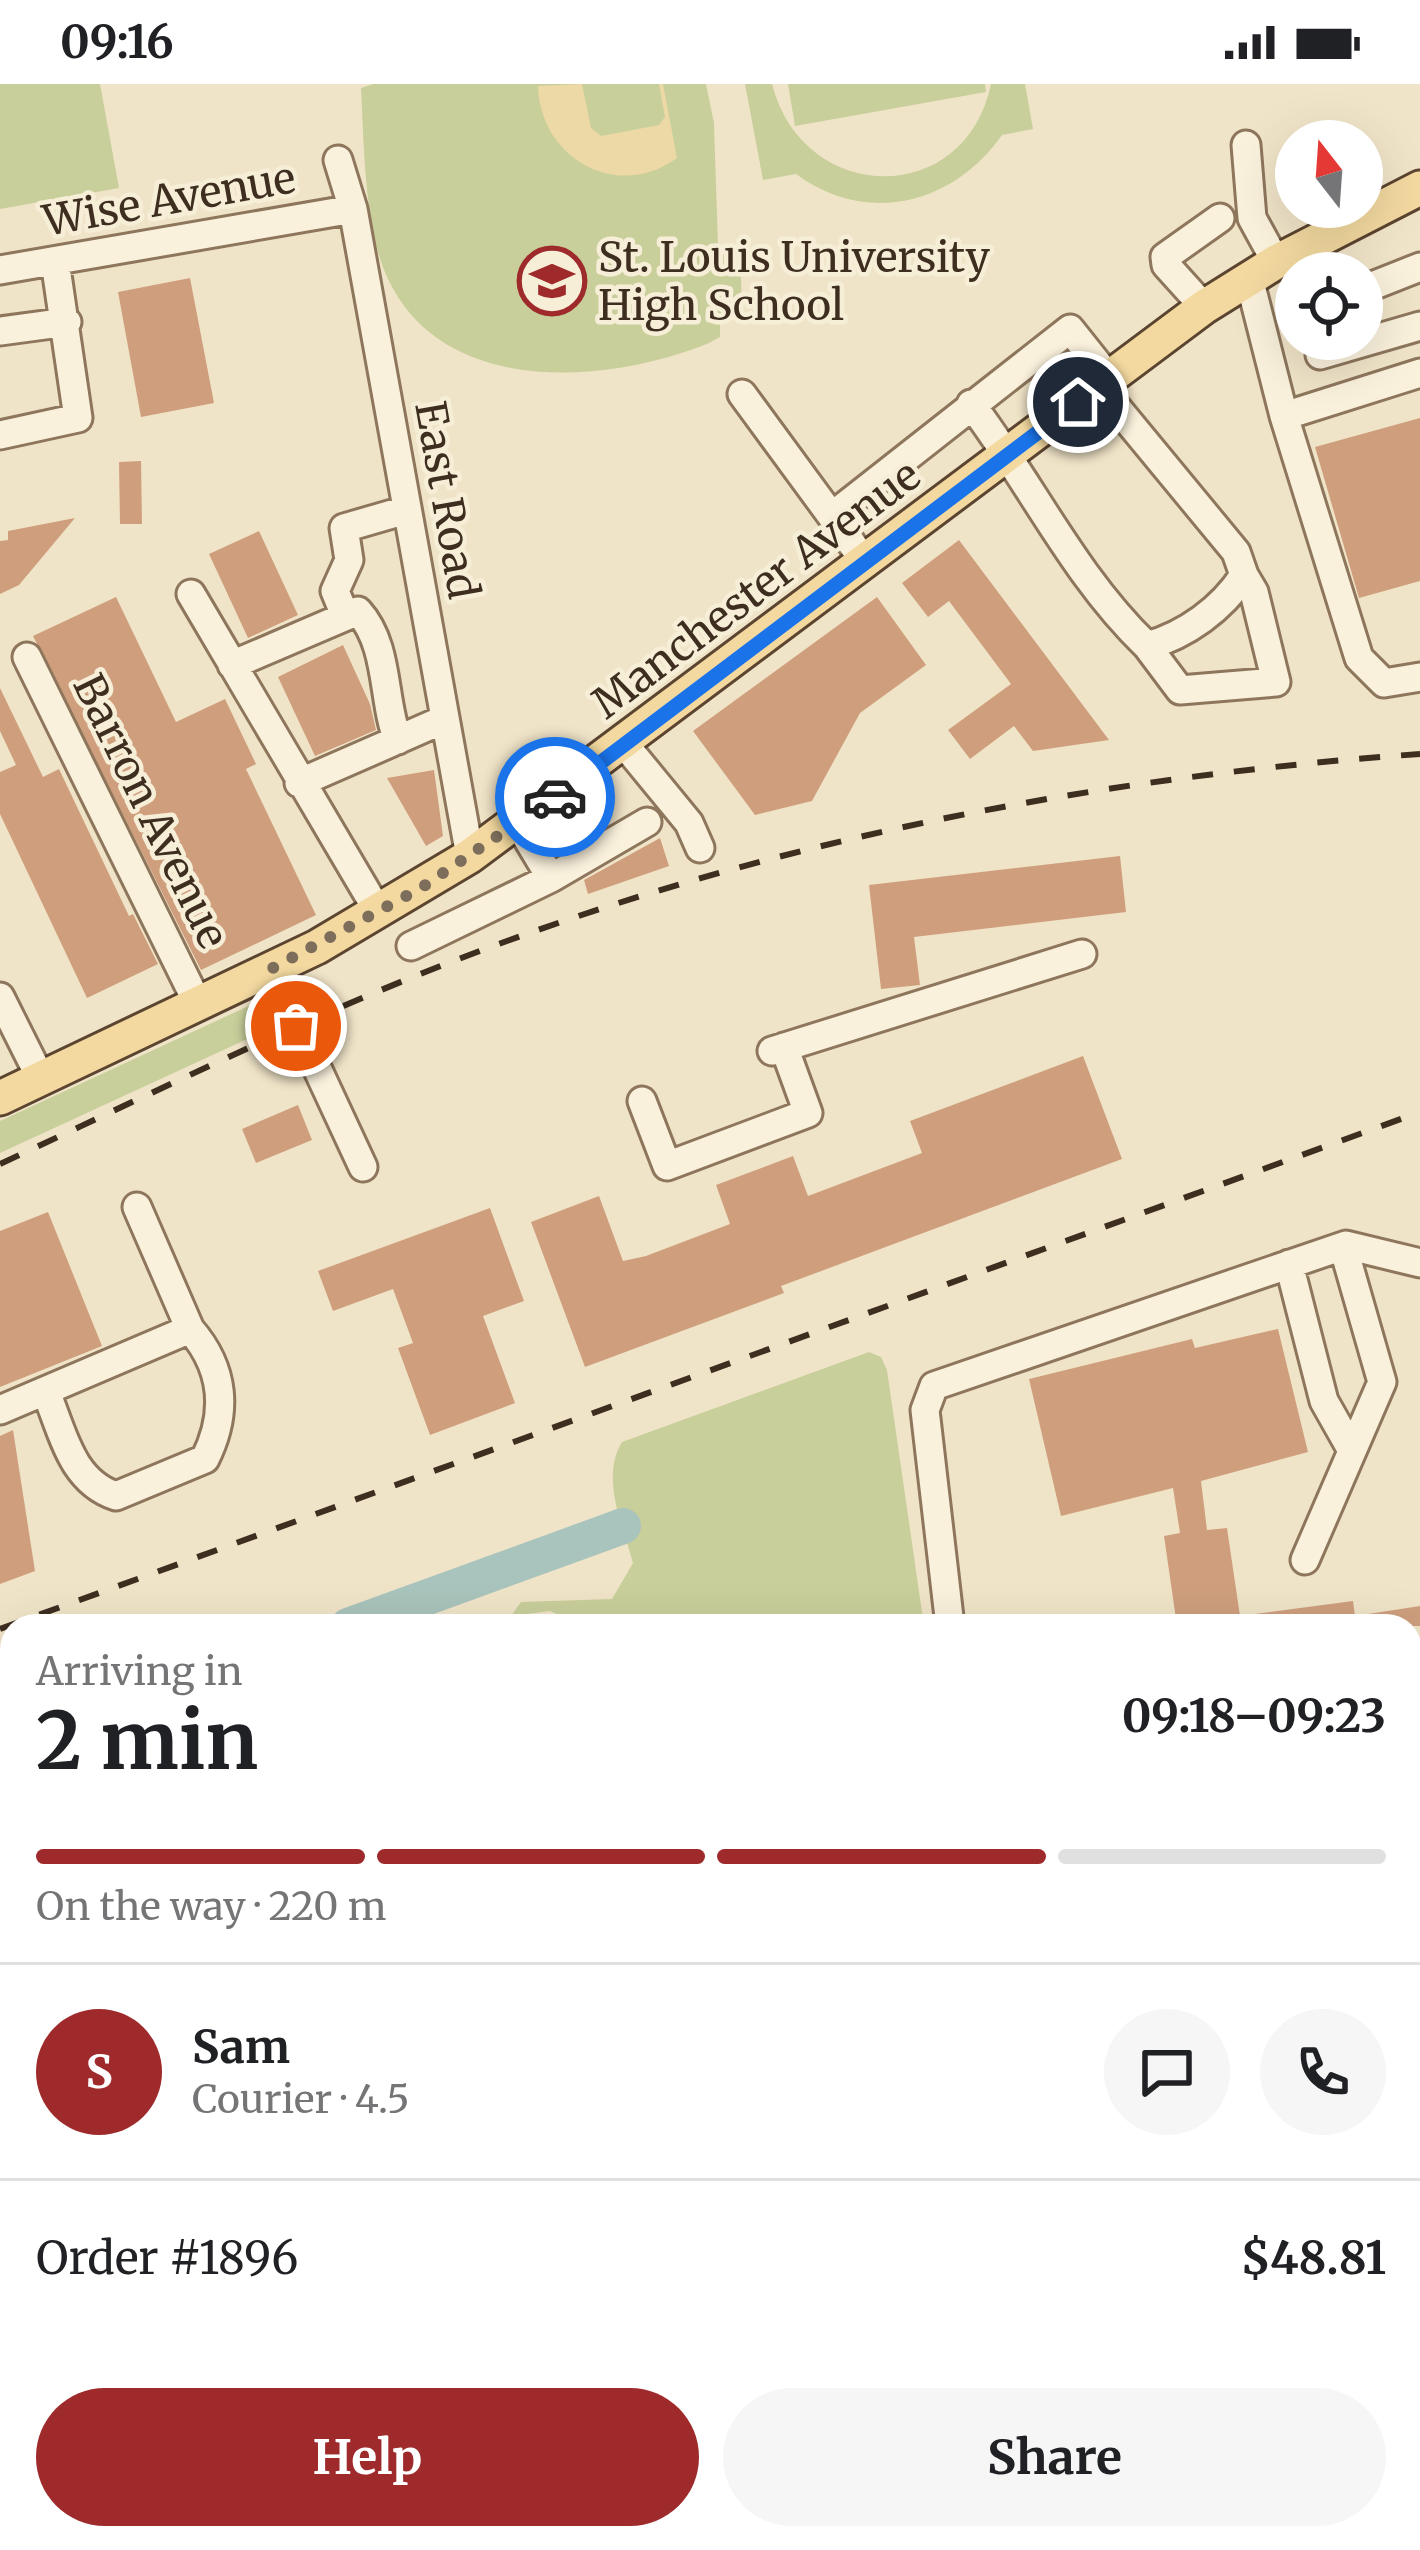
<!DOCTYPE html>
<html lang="en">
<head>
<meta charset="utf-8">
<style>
	:root { --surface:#fff; --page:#f6f6f6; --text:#202124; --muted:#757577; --line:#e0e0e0; --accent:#9e2a2b }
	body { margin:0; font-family:Merriweather,serif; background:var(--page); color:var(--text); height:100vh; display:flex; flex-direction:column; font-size:45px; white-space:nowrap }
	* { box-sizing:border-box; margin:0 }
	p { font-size:39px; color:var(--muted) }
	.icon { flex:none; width:66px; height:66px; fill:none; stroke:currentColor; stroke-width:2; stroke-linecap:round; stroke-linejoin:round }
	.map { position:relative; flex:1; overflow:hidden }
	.side { position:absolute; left:0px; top:1530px; width:1422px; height:936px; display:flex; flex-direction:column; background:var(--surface); border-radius:36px 36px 0 0; box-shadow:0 12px 48px #0002 }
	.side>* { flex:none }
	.needle { width:78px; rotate:343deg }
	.controls { position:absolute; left:1275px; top:36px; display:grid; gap:24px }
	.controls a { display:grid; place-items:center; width:108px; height:108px; border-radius:50%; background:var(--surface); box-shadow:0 12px 48px #0002; font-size:60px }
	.pin { position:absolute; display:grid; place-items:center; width:102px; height:102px; color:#fff; margin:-51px; border:6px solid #fff; border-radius:50%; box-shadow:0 3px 12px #0007 }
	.courier { position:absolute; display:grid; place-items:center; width:120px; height:120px; margin:-60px; border:9px solid #1a73e8; border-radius:50%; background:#fff; color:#222; box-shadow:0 3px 15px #0007 }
	.head em { font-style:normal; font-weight:700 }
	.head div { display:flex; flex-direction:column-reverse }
	.head { display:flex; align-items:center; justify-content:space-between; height:204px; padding:0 36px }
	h1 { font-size:78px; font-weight:700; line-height:90px }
	.bar { display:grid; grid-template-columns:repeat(4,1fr); gap:18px 12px; align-content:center; height:144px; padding:0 36px }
	.bar i { height:15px; border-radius:9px; background:var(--line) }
	.bar .active { background:var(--accent) }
	.bar p { grid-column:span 4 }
	.line { display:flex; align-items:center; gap:30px; padding:0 36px; border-top:3px solid var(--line) }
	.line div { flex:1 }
	.round { display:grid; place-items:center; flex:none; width:126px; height:126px; border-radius:63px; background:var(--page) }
	.primary-button { display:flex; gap:24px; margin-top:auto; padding:24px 36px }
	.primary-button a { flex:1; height:138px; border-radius:72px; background:var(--accent); color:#fff; font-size:48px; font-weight:700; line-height:138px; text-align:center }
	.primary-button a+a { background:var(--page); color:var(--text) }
	.status { display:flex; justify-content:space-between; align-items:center; height:84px; padding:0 60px; background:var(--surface); direction:ltr }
	.status svg { height:33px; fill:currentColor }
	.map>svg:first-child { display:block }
	.green { fill:#c9cf9b }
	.sand { fill:#ecd9a5 }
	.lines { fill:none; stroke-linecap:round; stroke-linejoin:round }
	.river { stroke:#a9c4bc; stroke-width:36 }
	.building { fill:#cf9f7d }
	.minor-casing { stroke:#8d765c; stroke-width:33 }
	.major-casing { stroke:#5b4430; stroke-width:39 }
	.minor { stroke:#faf1dc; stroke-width:27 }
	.major { stroke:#f3d9a0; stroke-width:33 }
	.rail { stroke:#3d2e20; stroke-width:6; stroke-dasharray:21 21; stroke-linecap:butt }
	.done { stroke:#7c6e5b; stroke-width:12; stroke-dasharray:0 21.6 }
	.route { stroke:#1a73e8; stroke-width:15 }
	.labels { text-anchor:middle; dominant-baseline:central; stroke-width:9; stroke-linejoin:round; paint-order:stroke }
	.street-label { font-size:42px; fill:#3d2e20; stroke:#f7eed8 }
	.poi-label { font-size:42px; fill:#3d2e20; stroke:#f7eed8; text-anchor:start }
</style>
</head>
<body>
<div class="status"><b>09:16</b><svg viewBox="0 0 49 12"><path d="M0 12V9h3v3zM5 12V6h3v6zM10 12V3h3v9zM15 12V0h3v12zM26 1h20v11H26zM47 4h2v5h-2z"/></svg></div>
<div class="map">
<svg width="1420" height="2466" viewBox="0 0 1420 2466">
	<rect width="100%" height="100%" fill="#f0e4c8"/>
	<path class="green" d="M0,0H100L119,104L0,125Z
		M373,0H706L714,39L718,162L740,161L742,227L720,229V253L709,259C609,300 444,314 388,195C364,145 364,59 361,4Z
		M745,0H772C803,121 965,125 991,0H1025L1033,45L1002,51C953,121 866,142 796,90L763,96Z
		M788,0H985L986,8L795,42Z
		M255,919L280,940L0,1069V1037Z
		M869,1268L881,1273L887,1286L924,1542H583L550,1527L511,1532L521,1518L612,1515L633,1479C623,1442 600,1394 622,1358Z"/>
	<path class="sand" d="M582,0L591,44L601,52L659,41L665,33L659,0H663L677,74C617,118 540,74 538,2Z"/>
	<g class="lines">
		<path class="river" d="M348,1542L623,1442
			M0,1669L12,1664"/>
	</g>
	<path class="building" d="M190,194L214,319L141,333L118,208Z
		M1420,334V497L1359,514L1315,363Z
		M141,377L142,440H120L119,378Z
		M75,434L19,501L0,510V457L8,456V447Z
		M259,447L298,531L248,554L209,470Z
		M959,456L1109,656L1033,667L1014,642L970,675L948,646L1011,600L949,517L928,533L902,499Z
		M116,513L176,638L225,615L256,680L246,685L316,831L201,886L33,552Z
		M877,513L926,581L860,629L812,717L755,731L693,647Z
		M343,561L370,620L376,646L315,672L278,593Z
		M0,604L43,693L59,685L129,832L133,830L158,880L87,914L0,730V688L16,681L0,647Z
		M434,686L443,752L426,762L387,694Z
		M660,754L669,782L588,810L584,796Z
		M1120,772L1126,828L914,853L920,901L881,905L869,801Z
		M1083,972L1122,1075L781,1202L784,1209L585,1283L531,1138L599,1112L623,1177L646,1172L730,1140L716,1101L793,1072L808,1112L922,1069L910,1037Z
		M298,1021L312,1056L256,1079L242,1045Z
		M490,1124L524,1217L483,1232L515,1319L430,1351L398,1264L413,1259L393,1205L333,1227L318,1187Z
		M48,1128L102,1262L0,1303V1147Z
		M1278,1245L1308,1368L1201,1397L1207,1446L1227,1444L1240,1532L1353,1517L1355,1532L1420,1522V1542H1177L1164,1452L1180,1449L1173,1404L1061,1432L1029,1295L1192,1255L1195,1264Z
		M13,1346L35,1487L0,1500V1352Z"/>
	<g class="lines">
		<defs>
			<path id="minor" d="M1246,61L1252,134L1276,178
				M338,76L353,125L470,772
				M0,186L353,125
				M1249,194L1284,332L1420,289
				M1362,206L1420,183
				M1204,223L1166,181L1165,173L1220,134
				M0,247L67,238
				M1320,271L1420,242
				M742,310L866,479
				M971,320C1031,399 1074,492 1147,562C1186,551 1222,525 1244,491L1236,468L1099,302
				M1284,332L1359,574L1384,599L1420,593
				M0,351L78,334L55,177
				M832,432L1070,245L1109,294
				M191,510L379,829
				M344,529L335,507L349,476L344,444L406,426
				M1147,562L1180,606L1276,598L1254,508L1244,491
				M27,573L198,920
				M232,581L358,527C390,562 382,617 398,656
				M625,661L689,739L700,764
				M299,699L445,635
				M518,739L551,794L647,738
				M411,862L551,794
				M271,885L363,1083
				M0,913L41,995
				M772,967L1082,870
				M642,1017L667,1082L808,1029L784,963
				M1289,1180L1324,1317L1350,1363
				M46,1308C63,1349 71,1397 116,1412L205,1375C228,1329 225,1285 190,1245
				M0,1326L190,1245L137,1123
				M1305,1476L1382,1298L1343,1162
				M950,1542L925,1326L934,1302L1346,1161L1420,1179
				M1410,1731L1420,1730
				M1410,2128L1420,2127
				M0,2264L12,2263
				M1410,2412L1420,2411
				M0,2452L12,2451
				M264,2454L266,2466
				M843,2454L844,2466
				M1097,2466L1168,2454"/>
			<path id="major" d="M0,1014L317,863L470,772L1204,223L1276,178L1420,104"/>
		</defs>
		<use href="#minor" class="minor-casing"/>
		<use href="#major" class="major-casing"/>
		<use href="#minor" class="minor"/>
		<use href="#major" class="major"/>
		<path class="rail" d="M0,1080C151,1010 300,936 456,876C763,758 1092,693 1420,670
			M0,1545L1420,1028"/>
	</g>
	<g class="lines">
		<path class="done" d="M296,942L271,885L421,804L555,713"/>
		<path class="route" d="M555,713L1078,318"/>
	</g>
	<defs>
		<symbol id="school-ring" viewBox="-11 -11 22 22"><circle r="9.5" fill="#f7eed8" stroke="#9e2a2b" stroke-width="1.5"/><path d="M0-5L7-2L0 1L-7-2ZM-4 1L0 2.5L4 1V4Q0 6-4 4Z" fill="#9e2a2b"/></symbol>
	</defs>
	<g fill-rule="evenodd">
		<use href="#school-ring" x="514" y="159" width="76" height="76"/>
	</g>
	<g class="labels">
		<g class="street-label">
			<text transform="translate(169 115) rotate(-10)">Wise Avenue</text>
			<text transform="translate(447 416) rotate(80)">East Road</text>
			<text transform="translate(756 505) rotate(-37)">Manchester Avenue</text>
			<text transform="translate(151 727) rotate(64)">Barron Avenue</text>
		</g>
		<g class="poi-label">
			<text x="598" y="173">St. Louis University<tspan x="598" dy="48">High School</tspan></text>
		</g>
	</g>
</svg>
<div class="controls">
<a><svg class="needle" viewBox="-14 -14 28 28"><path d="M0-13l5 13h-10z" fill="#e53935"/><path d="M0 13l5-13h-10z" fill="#757577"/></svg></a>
<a><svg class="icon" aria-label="locate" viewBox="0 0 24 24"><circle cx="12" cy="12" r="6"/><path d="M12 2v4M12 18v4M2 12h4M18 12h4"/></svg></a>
</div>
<div class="pin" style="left:296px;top:942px;background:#ea580c"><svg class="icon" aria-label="bag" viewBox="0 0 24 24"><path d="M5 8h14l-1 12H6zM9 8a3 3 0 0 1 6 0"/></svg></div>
<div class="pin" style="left:1078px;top:318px;background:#1f2937"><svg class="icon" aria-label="home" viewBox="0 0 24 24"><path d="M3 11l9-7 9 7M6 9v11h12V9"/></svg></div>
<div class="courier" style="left:555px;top:713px"><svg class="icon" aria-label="car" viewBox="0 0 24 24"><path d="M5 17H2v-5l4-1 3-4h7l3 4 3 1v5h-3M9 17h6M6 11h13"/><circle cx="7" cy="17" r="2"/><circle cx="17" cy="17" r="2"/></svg></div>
<section class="side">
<div class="head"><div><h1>2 min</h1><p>Arriving in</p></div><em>09:18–09:23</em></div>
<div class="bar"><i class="active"></i><i class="active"></i><i class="active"></i><i></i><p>On the way · 220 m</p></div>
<div class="line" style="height:216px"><b class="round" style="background:var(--accent);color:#fff">S</b><div><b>Sam</b><p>Courier · 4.5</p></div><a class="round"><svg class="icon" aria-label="chat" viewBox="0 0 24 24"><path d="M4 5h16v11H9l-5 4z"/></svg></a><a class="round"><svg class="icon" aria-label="phone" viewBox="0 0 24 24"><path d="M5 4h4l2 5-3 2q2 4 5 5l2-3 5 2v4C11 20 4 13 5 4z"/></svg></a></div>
<div class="line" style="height:156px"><div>Order #1896</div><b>$48.81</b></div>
<div class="primary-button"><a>Help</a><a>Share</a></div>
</section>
</div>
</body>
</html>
